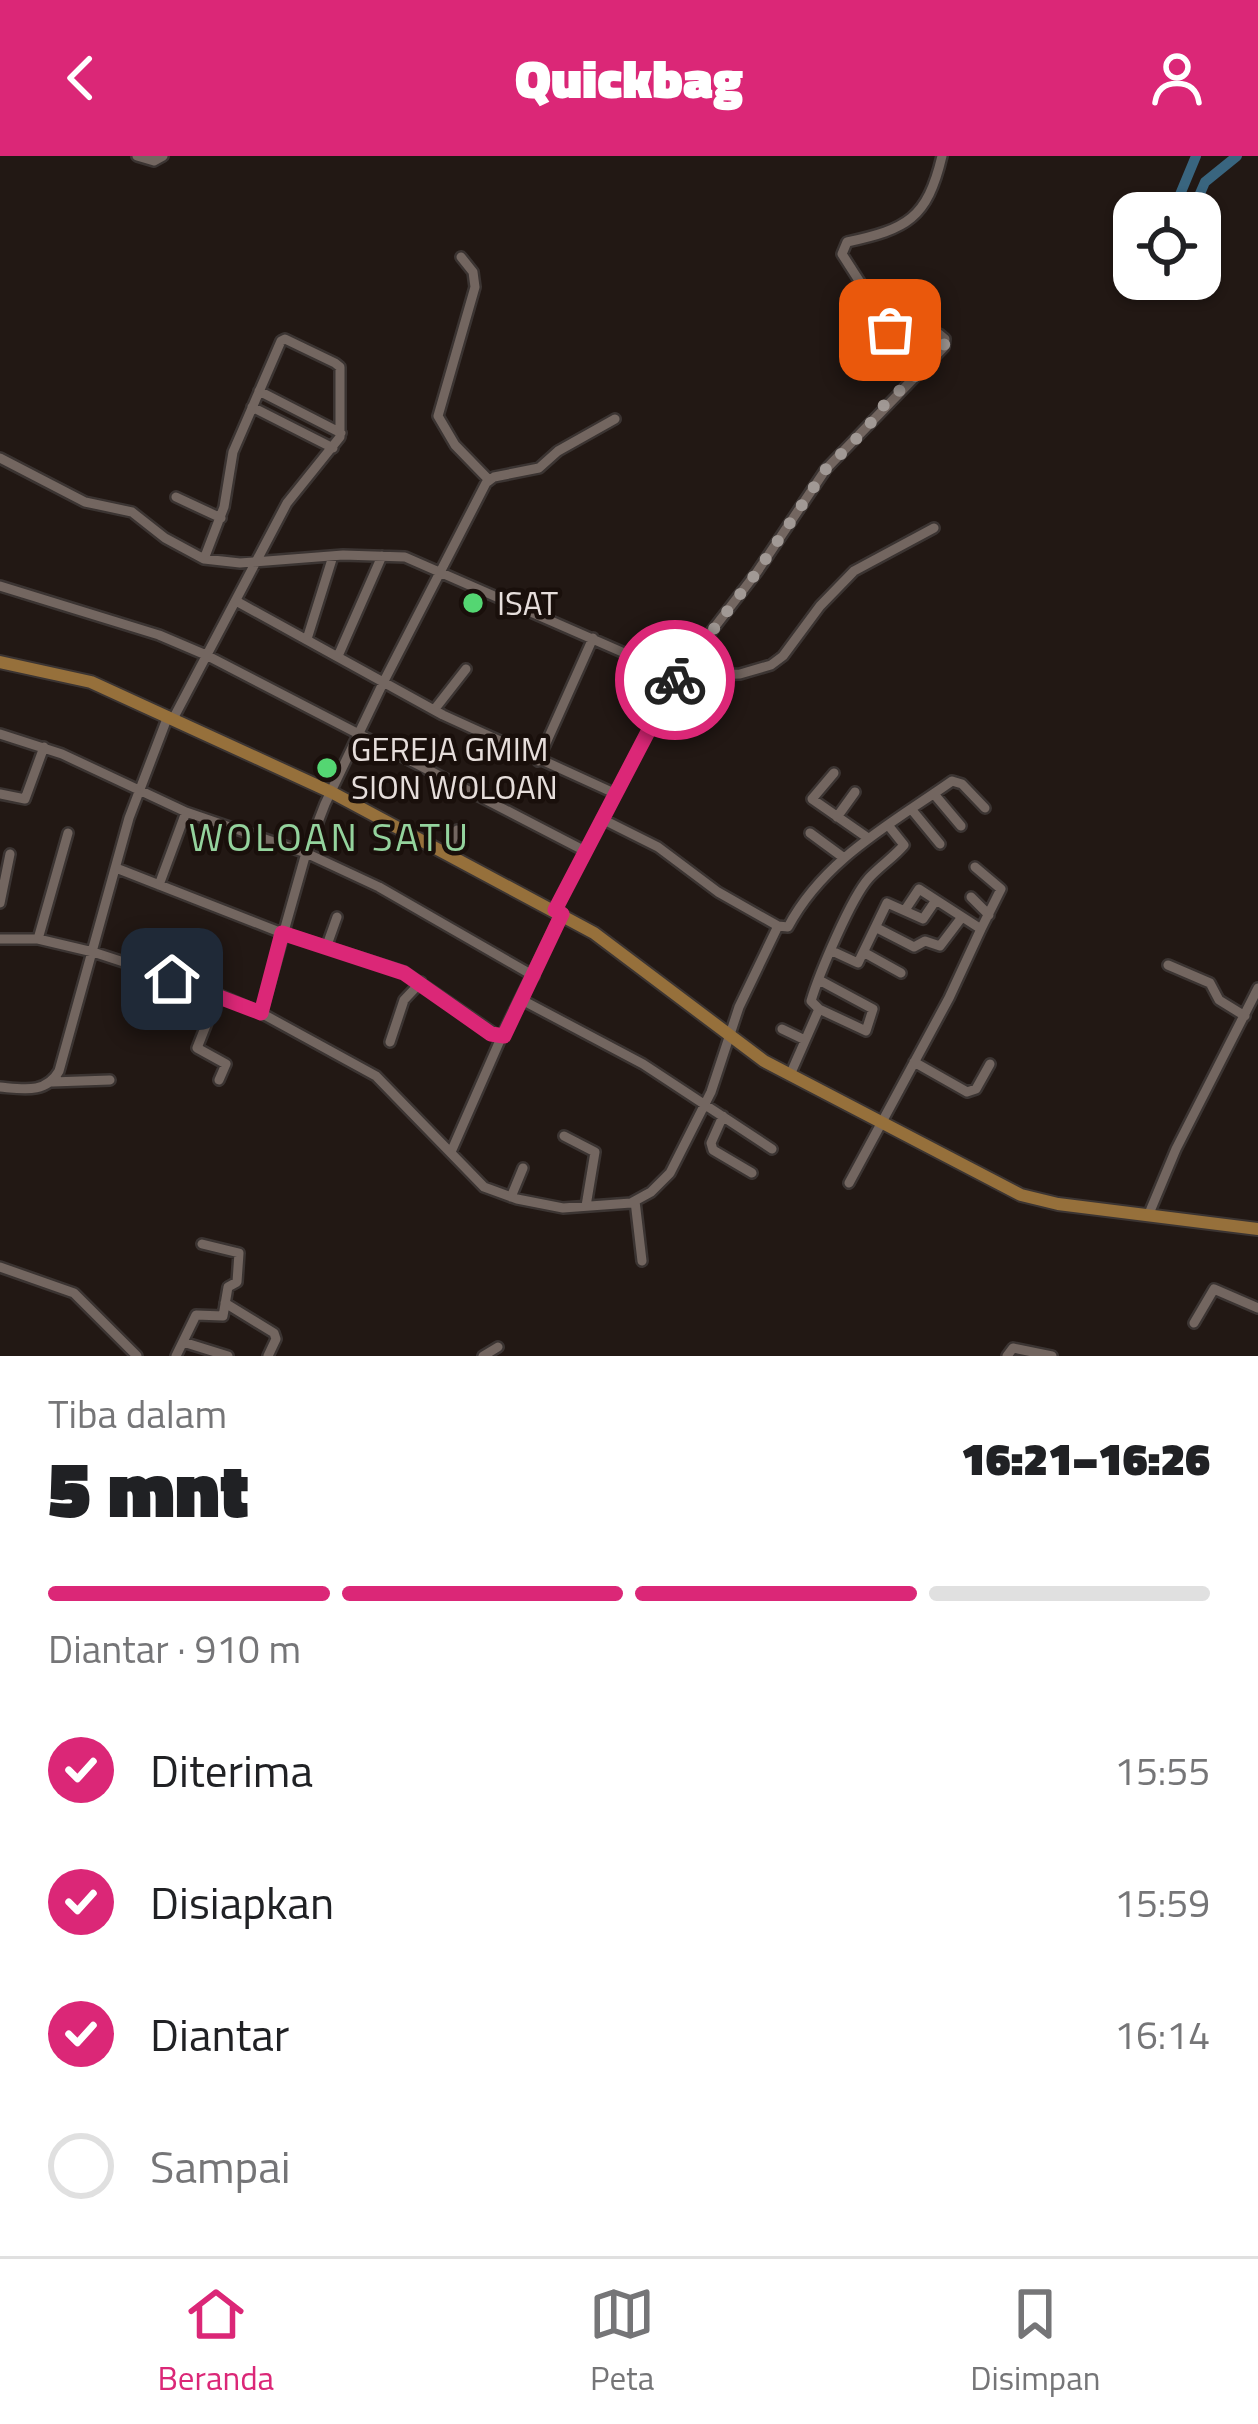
<!DOCTYPE html>
<html lang="id">
<head>
<meta charset="utf-8">
<style>
	:root { --surface:#fff; --page:#f6f6f6; --text:#202124; --muted:#757577; --line:#e0e0e0; --accent:#db2777 }
	body { margin:0; font-family:"Titillium Web",sans-serif; background:var(--page); color:var(--text); height:100vh; display:flex; flex-direction:column; font-size:45px; white-space:nowrap }
	* { box-sizing:border-box; margin:0 }
	p { font-size:39px; color:var(--muted) }
	.icon { flex:none; width:66px; height:66px; fill:none; stroke:currentColor; stroke-width:2; stroke-linecap:round; stroke-linejoin:round }
	.map { position:relative; height:1200px; overflow:hidden }
	.side { display:flex; flex-direction:column; background:var(--surface); flex:1 }
	.side>* { flex:none }
	.controls { position:absolute; left:1113px; top:36px; display:grid; gap:24px }
	.controls a { display:grid; place-items:center; width:108px; height:108px; border-radius:24px; background:var(--surface); box-shadow:0 3px 9px #0004; font-size:60px }
	.pin { position:absolute; display:grid; place-items:center; width:102px; height:102px; color:#fff; margin:-51px; border-radius:24px; box-shadow:0 6px 18px #0006 }
	.courier { position:absolute; display:grid; place-items:center; width:120px; height:120px; margin:-60px; border:9px solid #db2777; border-radius:50%; background:#fff; color:#222; box-shadow:0 3px 15px #0007 }
	.summary em { font-style:normal; font-weight:800 }
	.summary div { display:flex; flex-direction:column-reverse }
	.summary { display:flex; align-items:center; justify-content:space-between; height:204px; padding:0 48px }
	h1 { font-size:78px; font-weight:800; line-height:90px }
	.bar { display:grid; grid-template-columns:repeat(4,1fr); gap:18px 12px; align-content:center; height:144px; padding:0 48px }
	.bar i { height:15px; border-radius:9px; background:var(--line) }
	.bar .current { background:var(--accent) }
	.bar p { grid-column:span 4 }
	ol { padding:0 48px; list-style:none }
	li { display:flex; align-items:center; gap:36px; height:132px }
	li p { margin-inline-start:auto }
	li .icon { padding:12px; border-radius:50%; background:var(--accent); color:#fff; stroke-width:4 }
	li:last-child { color:var(--muted) }
	li i { width:66px; height:66px; border:6px solid var(--line); border-radius:50% }
	header { display:flex; justify-content:space-between; align-items:center; height:156px; padding:0 48px; background:var(--accent); color:#fff; font-size:54px; font-weight:800 }
	.menu { display:flex; justify-content:space-around; align-items:center; height:168px; border-top:3px solid var(--line); background:var(--surface); font-size:33px; color:var(--muted) }
	.menu a { display:grid; justify-items:center; gap:6px }
	.menu .current { color:var(--accent) }
	.map>svg:first-child { display:block }
	.lines { fill:none; stroke-linecap:round; stroke-linejoin:round }
	.river { stroke:#39657f; stroke-width:10 }
	.minor-casing { stroke:#3b3432; stroke-width:14 }
	.major-casing { stroke:#3b3432; stroke-width:16 }
	.minor { stroke:#736660; stroke-width:9 }
	.major { stroke:#96703b; stroke-width:12 }
	.done { stroke:#a19995; stroke-width:12; stroke-dasharray:0 21.6 }
	.route { stroke:#db2777; stroke-width:15 }
	.poi-dot { fill:#54d672; stroke:#190f0b; stroke-width:4.5 }
	.labels { text-anchor:middle; dominant-baseline:central; stroke-width:9; stroke-linejoin:round; paint-order:stroke }
	.poi-label { font-size:33px; fill:#e6dedb; stroke:#190f0b; text-anchor:start }
	.quarter-label { font-size:39px; letter-spacing:3px; fill:#94d39d; stroke:#190f0b }
</style>
</head>
<body>
<header><svg class="icon" aria-label="back" viewBox="0 0 24 24"><path d="M15 5l-7 7 7 7"/></svg>Quickbag<svg class="icon" aria-label="person" viewBox="0 0 24 24"><circle cx="12" cy="8" r="4"/><path d="M4 21q1-7 8-7t8 7"/></svg></header>
<div class="map">
<svg width="1258" height="1200" viewBox="0 0 1258 1200">
	<rect width="100%" height="100%" fill="#221814"/>
	<g class="lines">
		<path class="river" d="M1196,0L1174,53L1192,56L1205,26L1237,0"/>
		<defs>
			<path id="minor" d="M137,0L154,5L163,0
				M461,101L473,116L475,131L438,260L455,289L489,324
				M259,235L341,277
				M252,251L333,292
				M0,302L85,346L132,356L165,382L204,403L240,407L343,399L405,401L677,520L740,518L771,509L783,500L820,450L854,415L934,372
				M176,341L221,362
				M0,430L159,479L206,499L585,695
				M236,445L443,559L614,637
				M307,483L333,400
				M338,500L382,400
				M434,554L466,513
				M173,563L287,347L340,281V211L335,207L285,183L281,185L233,296L224,351L204,403
				M0,578L62,598L186,656L306,697L379,731L534,820
				M538,605L593,482
				M834,617L812,643L868,682
				M0,638L25,643L44,591
				M934,638L961,670
				M912,654L940,688
				M837,661L855,636
				M602,663L658,691L718,736L778,770
				M810,677L844,702
				M446,697L457,674
				M116,712L282,777L404,816L501,882L562,758
				M159,729L186,656
				M971,741L989,759
				M0,747L10,698
				M555,754L677,520L757,416L826,313L944,191L945,183L939,178L907,183L894,179L842,98L847,86C907,73 927,63 942,0
				M905,754L919,733L981,773L1001,733L975,711
				M778,770L788,771C824,703 891,668 952,625L962,628L985,652
				M877,772L914,791L925,785L940,790L962,761
				M0,783H38L93,796L203,832L261,857L376,920L484,1031L517,1043L563,1052L631,1047L651,1036L670,1017L711,936L739,851L778,770
				M38,783L68,677
				M327,789L337,761
				M832,795L858,807L887,747L923,763L936,744
				M865,797L901,817
				M1168,809L1210,827L1219,844L1245,860
				M819,824L873,853L866,875L819,853L811,845C819,818 851,742 869,722C880,710 894,701 904,689L888,669
				M218,839L197,892L226,908L219,924
				M522,844L643,908L772,993
				M261,857L306,697L325,648L383,527L486,327L494,321L539,312L558,295L615,263
				M782,873L805,884
				M390,886L404,844L421,826
				M914,906L967,936L976,933L990,908
				M790,919L819,853
				M52,926L110,924
				M0,931C23,933 46,938 59,915L129,662L168,560
				M723,960L711,987L713,994L752,1017
				M564,980L595,996L586,1050
				M451,996L501,882
				M849,1027L949,842L981,773
				M511,1041L523,1012
				M635,1045L642,1105
				M1148,1060L1176,993L1258,832
				M0,1111L74,1137L137,1200
				M225,1147L274,1177L276,1183L268,1200
				M1194,1167L1214,1133L1258,1152
				M183,1186L228,1200
				M176,1200L196,1159L223,1160L228,1131L237,1126L239,1097L202,1088
				M483,1200L498,1191
				M1007,1200L1013,1192L1052,1200"/>
			<path id="major" d="M0,506L91,526L331,636L594,777L764,905L1021,1039L1058,1048L1258,1073"/>
		</defs>
		<use href="#minor" class="minor-casing"/>
		<use href="#major" class="major-casing"/>
		<use href="#minor" class="minor"/>
		<use href="#major" class="major"/>
	</g>
	<g class="lines">
		<path class="done" d="M675,524L757,416L826,313L866,273L884,249L940,197L945,187L939,178L907,183L890,174"/>
		<path class="route" d="M172,823L261,857L282,777L404,817L491,878L504,880L562,758L555,754L675,524"/>
	</g>
	<g class="poi-dot">
		<circle cx="473" cy="447" r="12"/>
		<circle cx="327" cy="612" r="12"/>
	</g>
	<g class="labels">
		<g class="poi-label">
			<text x="497" y="447">ISAT</text>
			<text x="351" y="593">GEREJA GMIM<tspan x="351" dy="38">SION WOLOAN</tspan></text>
		</g>
		<g class="quarter-label">
			<text x="330" y="680">WOLOAN SATU</text>
		</g>
	</g>
</svg>
<div class="controls">
<a><svg class="icon" aria-label="locate" viewBox="0 0 24 24"><circle cx="12" cy="12" r="6"/><path d="M12 2v4M12 18v4M2 12h4M18 12h4"/></svg></a>
</div>
<div class="pin" style="left:890px;top:174px;background:#ea580c"><svg class="icon" aria-label="bag" viewBox="0 0 24 24"><path d="M5 8h14l-1 12H6zM9 8a3 3 0 0 1 6 0"/></svg></div>
<div class="pin" style="left:172px;top:823px;background:#1f2937"><svg class="icon" aria-label="home" viewBox="0 0 24 24"><path d="M3 11l9-7 9 7M6 9v11h12V9"/></svg></div>
<div class="courier" style="left:675px;top:524px"><svg class="icon" aria-label="bike" viewBox="0 0 24 24"><circle cx="6" cy="16" r="4"/><circle cx="18" cy="16" r="4"/><path d="M6 16l4-8h5l3 8M10 8l3 8H6M13 5h3"/></svg></div>
</div>
<section class="side">
<div class="summary"><div><h1>5 mnt</h1><p>Tiba dalam</p></div><em>16:21–16:26</em></div>
<div class="bar"><i class="current"></i><i class="current"></i><i class="current"></i><i></i><p>Diantar · 910 m</p></div>
<ol>
<li><svg class="icon" aria-label="check" viewBox="0 0 24 24"><path d="M5 12l5 5 9-10"/></svg>Diterima<p>15:55</p></li>
<li><svg class="icon" aria-label="check" viewBox="0 0 24 24"><path d="M5 12l5 5 9-10"/></svg>Disiapkan<p>15:59</p></li>
<li><svg class="icon" aria-label="check" viewBox="0 0 24 24"><path d="M5 12l5 5 9-10"/></svg>Diantar<p>16:14</p></li>
<li><i></i>Sampai</li>
</ol>
</section>
<nav class="menu">
<a class="current"><svg class="icon" aria-label="home" viewBox="0 0 24 24"><path d="M3 11l9-7 9 7M6 9v11h12V9"/></svg>Beranda</a>
<a><svg class="icon" aria-label="map" viewBox="0 0 24 24"><path d="M3 6l6-2 6 2 6-2v14l-6 2-6-2-6 2zM9 4v14M15 6v14"/></svg>Peta</a>
<a><svg class="icon" aria-label="saved" viewBox="0 0 24 24"><path d="M7 4h10v16l-5-4-5 4z"/></svg>Disimpan</a>
</nav>
</body>
</html>
